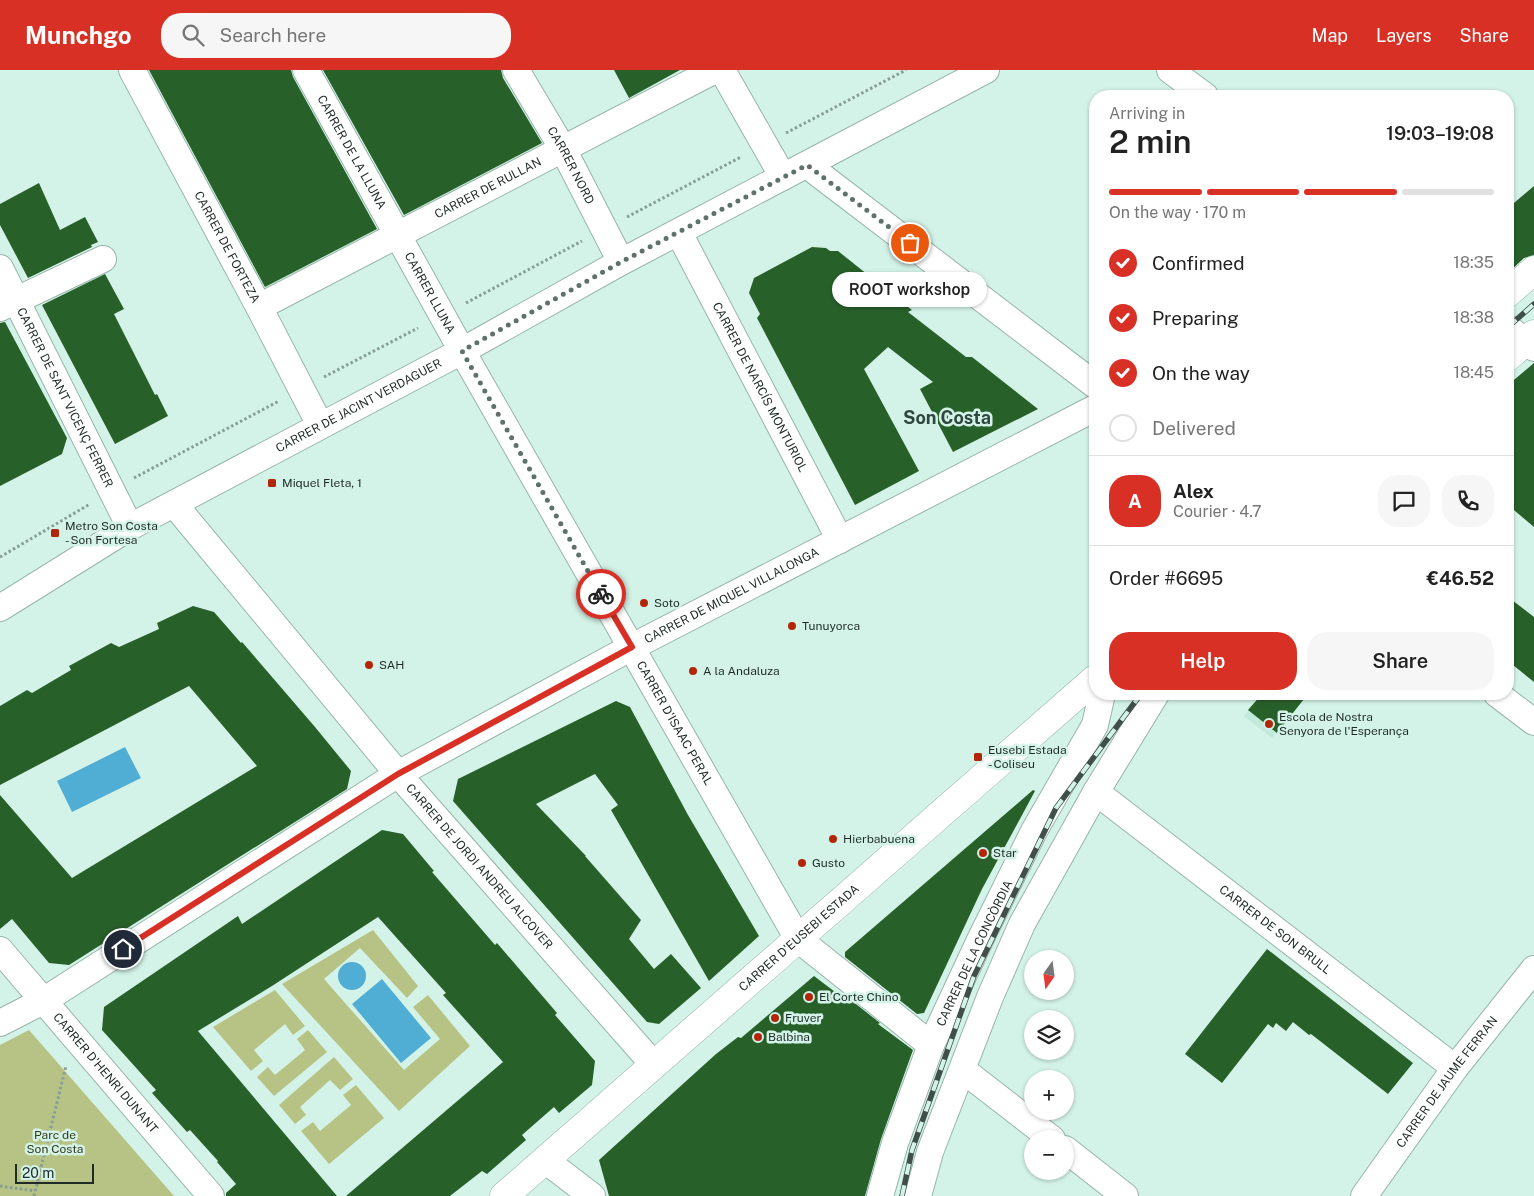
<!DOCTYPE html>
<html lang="en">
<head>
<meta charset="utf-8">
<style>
	:root { --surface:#fff; --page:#f6f6f6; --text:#222; --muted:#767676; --line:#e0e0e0; --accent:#d93025 }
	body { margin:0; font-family:"Public Sans",sans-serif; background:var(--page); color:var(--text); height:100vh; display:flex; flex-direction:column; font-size:19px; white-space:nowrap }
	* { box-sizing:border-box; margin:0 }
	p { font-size:16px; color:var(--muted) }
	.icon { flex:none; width:28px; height:28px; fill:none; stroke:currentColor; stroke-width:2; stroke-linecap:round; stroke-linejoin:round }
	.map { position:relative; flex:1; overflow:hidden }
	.drawer { position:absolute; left:1089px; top:20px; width:425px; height:610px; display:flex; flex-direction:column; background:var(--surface); border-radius:20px; box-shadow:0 1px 4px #0004 }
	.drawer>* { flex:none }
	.needle { width:32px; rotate:194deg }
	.buttons { position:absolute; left:1024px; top:880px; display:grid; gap:10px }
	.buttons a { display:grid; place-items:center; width:50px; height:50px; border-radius:50%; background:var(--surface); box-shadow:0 1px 4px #0004; font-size:25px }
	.scale { position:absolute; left:15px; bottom:12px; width:79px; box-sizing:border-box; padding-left:5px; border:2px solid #1f2b27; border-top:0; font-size:14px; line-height:18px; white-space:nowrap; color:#1f2b27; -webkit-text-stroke:4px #d4f3e8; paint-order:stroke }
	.pin { position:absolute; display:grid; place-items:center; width:42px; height:42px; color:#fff; margin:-21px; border:2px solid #fff; border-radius:50%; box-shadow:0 1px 5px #0007 }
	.courier { position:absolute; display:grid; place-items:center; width:50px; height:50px; margin:-25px; border:4px solid #d93025; border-radius:50%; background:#fff; color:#222; box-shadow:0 1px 6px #0007 }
	.bubble { position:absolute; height:35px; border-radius:18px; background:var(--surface); box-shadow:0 1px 4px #0004; font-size:16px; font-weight:600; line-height:35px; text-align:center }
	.headline em { font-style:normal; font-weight:600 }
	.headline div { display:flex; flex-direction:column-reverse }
	.headline { display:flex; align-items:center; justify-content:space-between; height:85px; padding:0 20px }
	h1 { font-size:32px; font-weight:600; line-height:38px }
	.bar { display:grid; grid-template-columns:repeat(4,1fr); gap:8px 5px; align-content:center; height:60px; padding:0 20px }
	.bar i { height:6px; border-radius:4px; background:var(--line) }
	.bar .active { background:var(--accent) }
	.bar p { grid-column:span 4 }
	.line { display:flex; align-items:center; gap:12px; padding:0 20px; border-top:1px solid var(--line) }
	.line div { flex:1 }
	.round { display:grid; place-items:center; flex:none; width:52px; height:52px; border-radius:20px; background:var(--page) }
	ol { padding:0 20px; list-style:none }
	li { display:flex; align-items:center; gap:15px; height:55px }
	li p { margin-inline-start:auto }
	li .icon { padding:5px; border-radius:50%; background:var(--accent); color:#fff; stroke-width:4 }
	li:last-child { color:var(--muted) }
	li i { width:28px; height:28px; border:2px solid var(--line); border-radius:50% }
	.primary-button { display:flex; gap:10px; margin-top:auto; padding:10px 20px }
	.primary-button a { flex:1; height:58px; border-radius:20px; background:var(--accent); color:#fff; font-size:20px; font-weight:600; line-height:58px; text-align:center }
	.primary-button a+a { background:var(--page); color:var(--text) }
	header { display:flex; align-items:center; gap:30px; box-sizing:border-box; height:70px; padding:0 25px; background:var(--accent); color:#fff }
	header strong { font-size:24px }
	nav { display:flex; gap:28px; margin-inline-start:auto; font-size:18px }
	.search { width:350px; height:45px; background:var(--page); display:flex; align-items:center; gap:12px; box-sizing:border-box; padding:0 18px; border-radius:20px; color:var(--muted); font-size:19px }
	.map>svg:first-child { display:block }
	.built { fill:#c2eadc }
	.green { fill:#b7c285 }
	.water { fill:#50add3 }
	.building { fill:#28602a }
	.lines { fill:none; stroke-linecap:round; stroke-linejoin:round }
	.minor-casing { stroke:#97b4aa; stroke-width:28 }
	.major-casing { stroke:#97b4aa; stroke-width:29 }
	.path { stroke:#879e96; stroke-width:3; stroke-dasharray:2.5 2.5; stroke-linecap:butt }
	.minor { stroke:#fff; stroke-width:26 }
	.major { stroke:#fff; stroke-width:28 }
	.rail-casing { stroke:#404f4a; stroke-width:5.5 }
	.rail { stroke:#d4f3e8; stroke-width:4; stroke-dasharray:11; stroke-linecap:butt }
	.done { stroke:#5e716b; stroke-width:5; stroke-dasharray:0 9 }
	.route { stroke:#d93025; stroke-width:6 }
	.poi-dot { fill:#b22607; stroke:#d4f3e8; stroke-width:2 }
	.labels { text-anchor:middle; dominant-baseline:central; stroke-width:5; stroke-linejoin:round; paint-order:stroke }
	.street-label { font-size:12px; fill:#1f2b27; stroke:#d4f3e8 }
	.poi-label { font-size:12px; fill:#1f2b27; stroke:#d4f3e8; text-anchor:start }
	.park-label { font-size:12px; fill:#333816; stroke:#d4f3e8 }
	.district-label { font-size:18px; font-weight:bold; fill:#2d463e; stroke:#d4f3e8 }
</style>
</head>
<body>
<header>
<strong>Munchgo</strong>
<div class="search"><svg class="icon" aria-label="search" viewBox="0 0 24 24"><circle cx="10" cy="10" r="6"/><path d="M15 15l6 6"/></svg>Search here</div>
<nav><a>Map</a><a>Layers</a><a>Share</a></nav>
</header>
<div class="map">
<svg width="1534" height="1126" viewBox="0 0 1534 1126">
	<rect width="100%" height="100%" fill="#d4f3e8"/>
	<path class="built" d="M1262,624H1308L1272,668L1244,646Z"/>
	<path class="green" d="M373,860L418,916L407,928L360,878L324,909L404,1000L440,969L413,937L428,925L470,976L399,1041L282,914Z
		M275,920L305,956L293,965L285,954L254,980L263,991L251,1001L213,957Z
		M29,960L174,1126H0V975Z
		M308,960L327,982L274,1026L257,1007L268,997L275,1005L305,980L297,969Z
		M334,987L353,1009L340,1020L330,1010L300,1037L306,1045L295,1054L279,1035Z
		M356,1015L384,1048L329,1094L301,1061L313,1052L320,1061L351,1035L343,1025Z"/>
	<path class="water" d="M125,677L141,708L72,742L57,711Z
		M338 906a14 14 0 1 1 28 0a14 14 0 1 1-28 0Z
		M382,909L431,968L401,993L352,934Z"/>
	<path class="building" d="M149,0H291L293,7L377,159L265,217Z
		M323,0H501L503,8L542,73L404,145Z
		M614,0H680L629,28Z
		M39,113L60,160L85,147L98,172L91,175L92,177L28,208L0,155V134Z
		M1534,116V185L1524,188L1508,203V138Z
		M812,177L826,178L830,181H838L912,240L908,242L966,287H972L1038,339L953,382L920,319L933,312L888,277L864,299L919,401L855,435L757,248L760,244L749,223L754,208Z
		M105,204L124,239L114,244L155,325L157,324L168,346L115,374L42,235Z
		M5,252L67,368L62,384L0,416V253Z
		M1534,293V457L1508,435V315Z
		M1508,527L1534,547V612L1508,591Z
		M193,536L214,542L241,573L242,572L315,657L351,701L347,719L69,895L49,893L12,849L0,859V725L72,808L257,696L189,616L0,715V636L27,620L32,623L71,600L69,596L111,573L119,577L159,559L157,553Z
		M1262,624H1308L1277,663L1248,640Z
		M616,631L630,637L688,745L759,866L709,911L611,740L618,735L595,704L536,734L586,786H585L641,850L629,869L654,899L671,884L701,918L659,954L647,952L453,731L458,709Z
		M1033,720L1035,721L982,819L924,943L917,944L845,887V882Z
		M382,760L403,764L434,801L432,802L495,875L497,873L557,943L555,945L595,991L592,1015L559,1043L554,1037L522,1065L526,1070L487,1104L482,1101L450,1126H346L503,992L443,925L446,923L378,847L272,916L198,961L337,1126H226V1123L236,1114L217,1092L218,1091L190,1060L187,1062L152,1023L156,1020L102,960L104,937L238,846L242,854Z
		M1267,879L1413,993L1388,1024L1311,964L1309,965L1293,952L1286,961L1276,953L1273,958L1268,954L1222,1013L1185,984Z
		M814,906L847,931V927L880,953L878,954L913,980L881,1069L865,1126H609L599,1090L716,984L738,967L741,968Z"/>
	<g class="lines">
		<defs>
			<g id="minor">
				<path id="s1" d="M132,0L259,237L320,355"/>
				<path id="s2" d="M306,0L462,281L798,869L931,975"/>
				<path id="s3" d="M516,0L563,79L621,192"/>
				<path d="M722,0L783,107"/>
				<path d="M1170,0L1205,26"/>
				<path d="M807,95L1095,315"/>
				<path id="s4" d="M679,163L840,470"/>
				<path id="s5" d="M0,198L130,457"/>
				<path id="s6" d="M259,237L715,0"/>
				<path d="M0,238L103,189"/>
				<path d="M1508,258L1534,278"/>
				<path id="s7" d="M174,434L398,704L654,995"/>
				<path id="s8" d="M0,538L130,457L462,281L621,192L986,0"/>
				<path d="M1497,624L1534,652"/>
				<path id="s9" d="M1096,722L1455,998"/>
				<path id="s10" d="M0,880L211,1126"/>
				<path id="s11" d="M0,953L43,931L398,704L632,577L1095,338"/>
				<path d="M963,1000L1052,1069"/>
				<path d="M1065,1079L1125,1126"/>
				<path d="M545,1090L592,1126"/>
				<path id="s12" d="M880,1126L895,1073L931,975L980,870L1034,761L1095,655L1102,624"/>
				<path d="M918,1126L930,1082L990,927L1022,854L1096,722L1156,624"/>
				<path id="s13" d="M1364,1126L1455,998L1534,899"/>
			</g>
			<g id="major">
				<path d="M1508,223L1534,200"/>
				<path d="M1508,287L1534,264"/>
				<path id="s14" d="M504,1126L1095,609"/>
			</g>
		</defs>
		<use href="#minor" class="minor-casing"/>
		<use href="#major" class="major-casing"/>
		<path class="path" d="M786,63L906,0
			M627,147L741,87
			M466,233L582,171
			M324,307L418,258
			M134,408L279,331
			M0,487L90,434
			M0,1116L35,1121
			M34,1126L66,996"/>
		<use href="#minor" class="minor"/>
		<use href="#major" class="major"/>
		<defs>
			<path id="rail" d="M1508,257L1534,234
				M902,1126L912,1080L974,906L1056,738L1141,624"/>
		</defs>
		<use href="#rail" class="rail-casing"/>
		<use href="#rail" class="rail"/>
	</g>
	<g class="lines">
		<path class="done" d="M601,524L462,281L621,192L807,95L910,173"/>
		<path class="route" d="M123,879L398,704L632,577L601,524"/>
	</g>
	<g class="poi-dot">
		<rect x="267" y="408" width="10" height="10" rx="2.5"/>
		<rect x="50" y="458" width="10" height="10" rx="2.5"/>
		<circle cx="644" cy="533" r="5"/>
		<circle cx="792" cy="556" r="5"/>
		<circle cx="369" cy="595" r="5"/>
		<circle cx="693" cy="601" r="5"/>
		<circle cx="1269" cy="654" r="5"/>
		<rect x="973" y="682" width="10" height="10" rx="2.5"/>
		<circle cx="833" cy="769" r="5"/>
		<circle cx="983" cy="783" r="5"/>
		<circle cx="802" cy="793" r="5"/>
		<circle cx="809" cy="927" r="5"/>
		<circle cx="775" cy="948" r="5"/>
		<circle cx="758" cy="967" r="5"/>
	</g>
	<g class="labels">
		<g class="street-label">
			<text stroke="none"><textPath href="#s2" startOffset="94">CARRER DE LA LLUNA</textPath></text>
			<text stroke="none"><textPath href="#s3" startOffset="110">CARRER NORD</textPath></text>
			<text stroke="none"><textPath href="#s6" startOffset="258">CARRER DE RULLAN</textPath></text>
			<text stroke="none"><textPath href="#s1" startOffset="201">CARRER DE FORTEZA</textPath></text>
			<text stroke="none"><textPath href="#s2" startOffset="255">CARRER LLUNA</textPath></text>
			<text stroke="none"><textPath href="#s4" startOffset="174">CARRER DE NARCÍS MONTURIOL</textPath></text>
			<text stroke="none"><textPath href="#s5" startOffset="145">CARRER DE SANT VICENÇ FERRER</textPath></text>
			<text stroke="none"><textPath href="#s8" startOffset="412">CARRER DE JACINT VERDAGUER</textPath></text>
			<text stroke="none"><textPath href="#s11" startOffset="848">CARRER DE MIQUEL VILLALONGA</textPath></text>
			<text stroke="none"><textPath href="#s2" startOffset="750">CARRER D'ISAAC PERAL</textPath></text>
			<text stroke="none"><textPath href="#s7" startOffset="474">CARRER DE JORDI ANDREU ALCOVER</textPath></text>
			<text stroke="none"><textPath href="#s9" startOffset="226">CARRER DE SON BRULL</textPath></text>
			<text stroke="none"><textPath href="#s14" startOffset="392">CARRER D'EUSEBI ESTADA</textPath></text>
			<text stroke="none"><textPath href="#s12" startOffset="261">CARRER DE LA CONCÒRDIA</textPath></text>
			<text stroke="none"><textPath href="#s10" startOffset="162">CARRER D'HENRI DUNANT</textPath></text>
			<text stroke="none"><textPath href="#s13" startOffset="141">CARRER DE JAUME FERRAN</textPath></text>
		</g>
		<g class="poi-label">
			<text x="282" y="413">Miquel Fleta, 1</text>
			<text x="65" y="456">Metro Son Costa<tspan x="65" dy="14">- Son Fortesa</tspan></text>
			<text x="654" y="533">Soto</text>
			<text x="802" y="556">Tunuyorca</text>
			<text x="379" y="595">SAH</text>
			<text x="703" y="601">A la Andaluza</text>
			<text x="1279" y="647">Escola de Nostra<tspan x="1279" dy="14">Senyora de l'Esperança</tspan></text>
			<text x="988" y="680">Eusebi Estada<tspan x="988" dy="14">- Coliseu</tspan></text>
			<text x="843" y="769">Hierbabuena</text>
			<text x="993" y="783">Star</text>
			<text x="812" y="793">Gusto</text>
			<text x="819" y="927">El Corte Chino</text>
			<text x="785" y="948">Fruver</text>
			<text x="768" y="967">Balbina</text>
		</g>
		<g class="park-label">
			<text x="55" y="1065">Parc de<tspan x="55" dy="14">Son Costa</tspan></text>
		</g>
		<g class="district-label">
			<text x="947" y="347">Son Costa</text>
		</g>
	</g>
</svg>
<div class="buttons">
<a><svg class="needle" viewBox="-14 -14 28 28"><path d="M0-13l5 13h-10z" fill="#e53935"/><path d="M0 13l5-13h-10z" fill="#767676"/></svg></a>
<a><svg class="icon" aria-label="layers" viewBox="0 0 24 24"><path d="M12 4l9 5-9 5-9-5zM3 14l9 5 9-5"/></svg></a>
<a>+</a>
<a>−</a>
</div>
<div class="scale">20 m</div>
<div class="pin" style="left:910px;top:173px;background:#ea580c"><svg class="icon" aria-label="bag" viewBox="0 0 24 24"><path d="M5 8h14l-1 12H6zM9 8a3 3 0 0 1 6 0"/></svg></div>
<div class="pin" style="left:123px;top:879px;background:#1f2937"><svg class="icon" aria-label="home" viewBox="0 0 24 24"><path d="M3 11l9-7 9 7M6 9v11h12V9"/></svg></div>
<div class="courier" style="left:601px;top:524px"><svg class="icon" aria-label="bike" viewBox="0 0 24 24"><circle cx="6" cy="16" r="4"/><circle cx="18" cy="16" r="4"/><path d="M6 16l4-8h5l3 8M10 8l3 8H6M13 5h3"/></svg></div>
<div class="bubble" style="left:832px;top:202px;width:155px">ROOT workshop</div>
<section class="drawer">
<div class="headline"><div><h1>2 min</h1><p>Arriving in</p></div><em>19:03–19:08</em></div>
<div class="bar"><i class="active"></i><i class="active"></i><i class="active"></i><i></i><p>On the way · 170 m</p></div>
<ol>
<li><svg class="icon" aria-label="check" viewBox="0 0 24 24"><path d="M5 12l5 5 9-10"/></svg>Confirmed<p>18:35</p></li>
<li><svg class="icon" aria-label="check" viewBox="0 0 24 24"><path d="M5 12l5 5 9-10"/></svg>Preparing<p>18:38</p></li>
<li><svg class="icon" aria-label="check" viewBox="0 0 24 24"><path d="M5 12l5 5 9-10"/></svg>On the way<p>18:45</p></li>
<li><i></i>Delivered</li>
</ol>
<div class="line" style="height:90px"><b class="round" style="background:var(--accent);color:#fff">A</b><div><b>Alex</b><p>Courier · 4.7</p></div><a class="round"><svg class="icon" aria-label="chat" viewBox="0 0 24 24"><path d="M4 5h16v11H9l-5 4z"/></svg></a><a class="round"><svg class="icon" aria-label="phone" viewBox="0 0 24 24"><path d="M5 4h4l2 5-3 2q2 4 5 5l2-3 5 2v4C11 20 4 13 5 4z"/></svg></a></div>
<div class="line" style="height:65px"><div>Order #6695</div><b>€46.52</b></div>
<div class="primary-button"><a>Help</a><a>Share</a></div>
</section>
</div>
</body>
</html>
